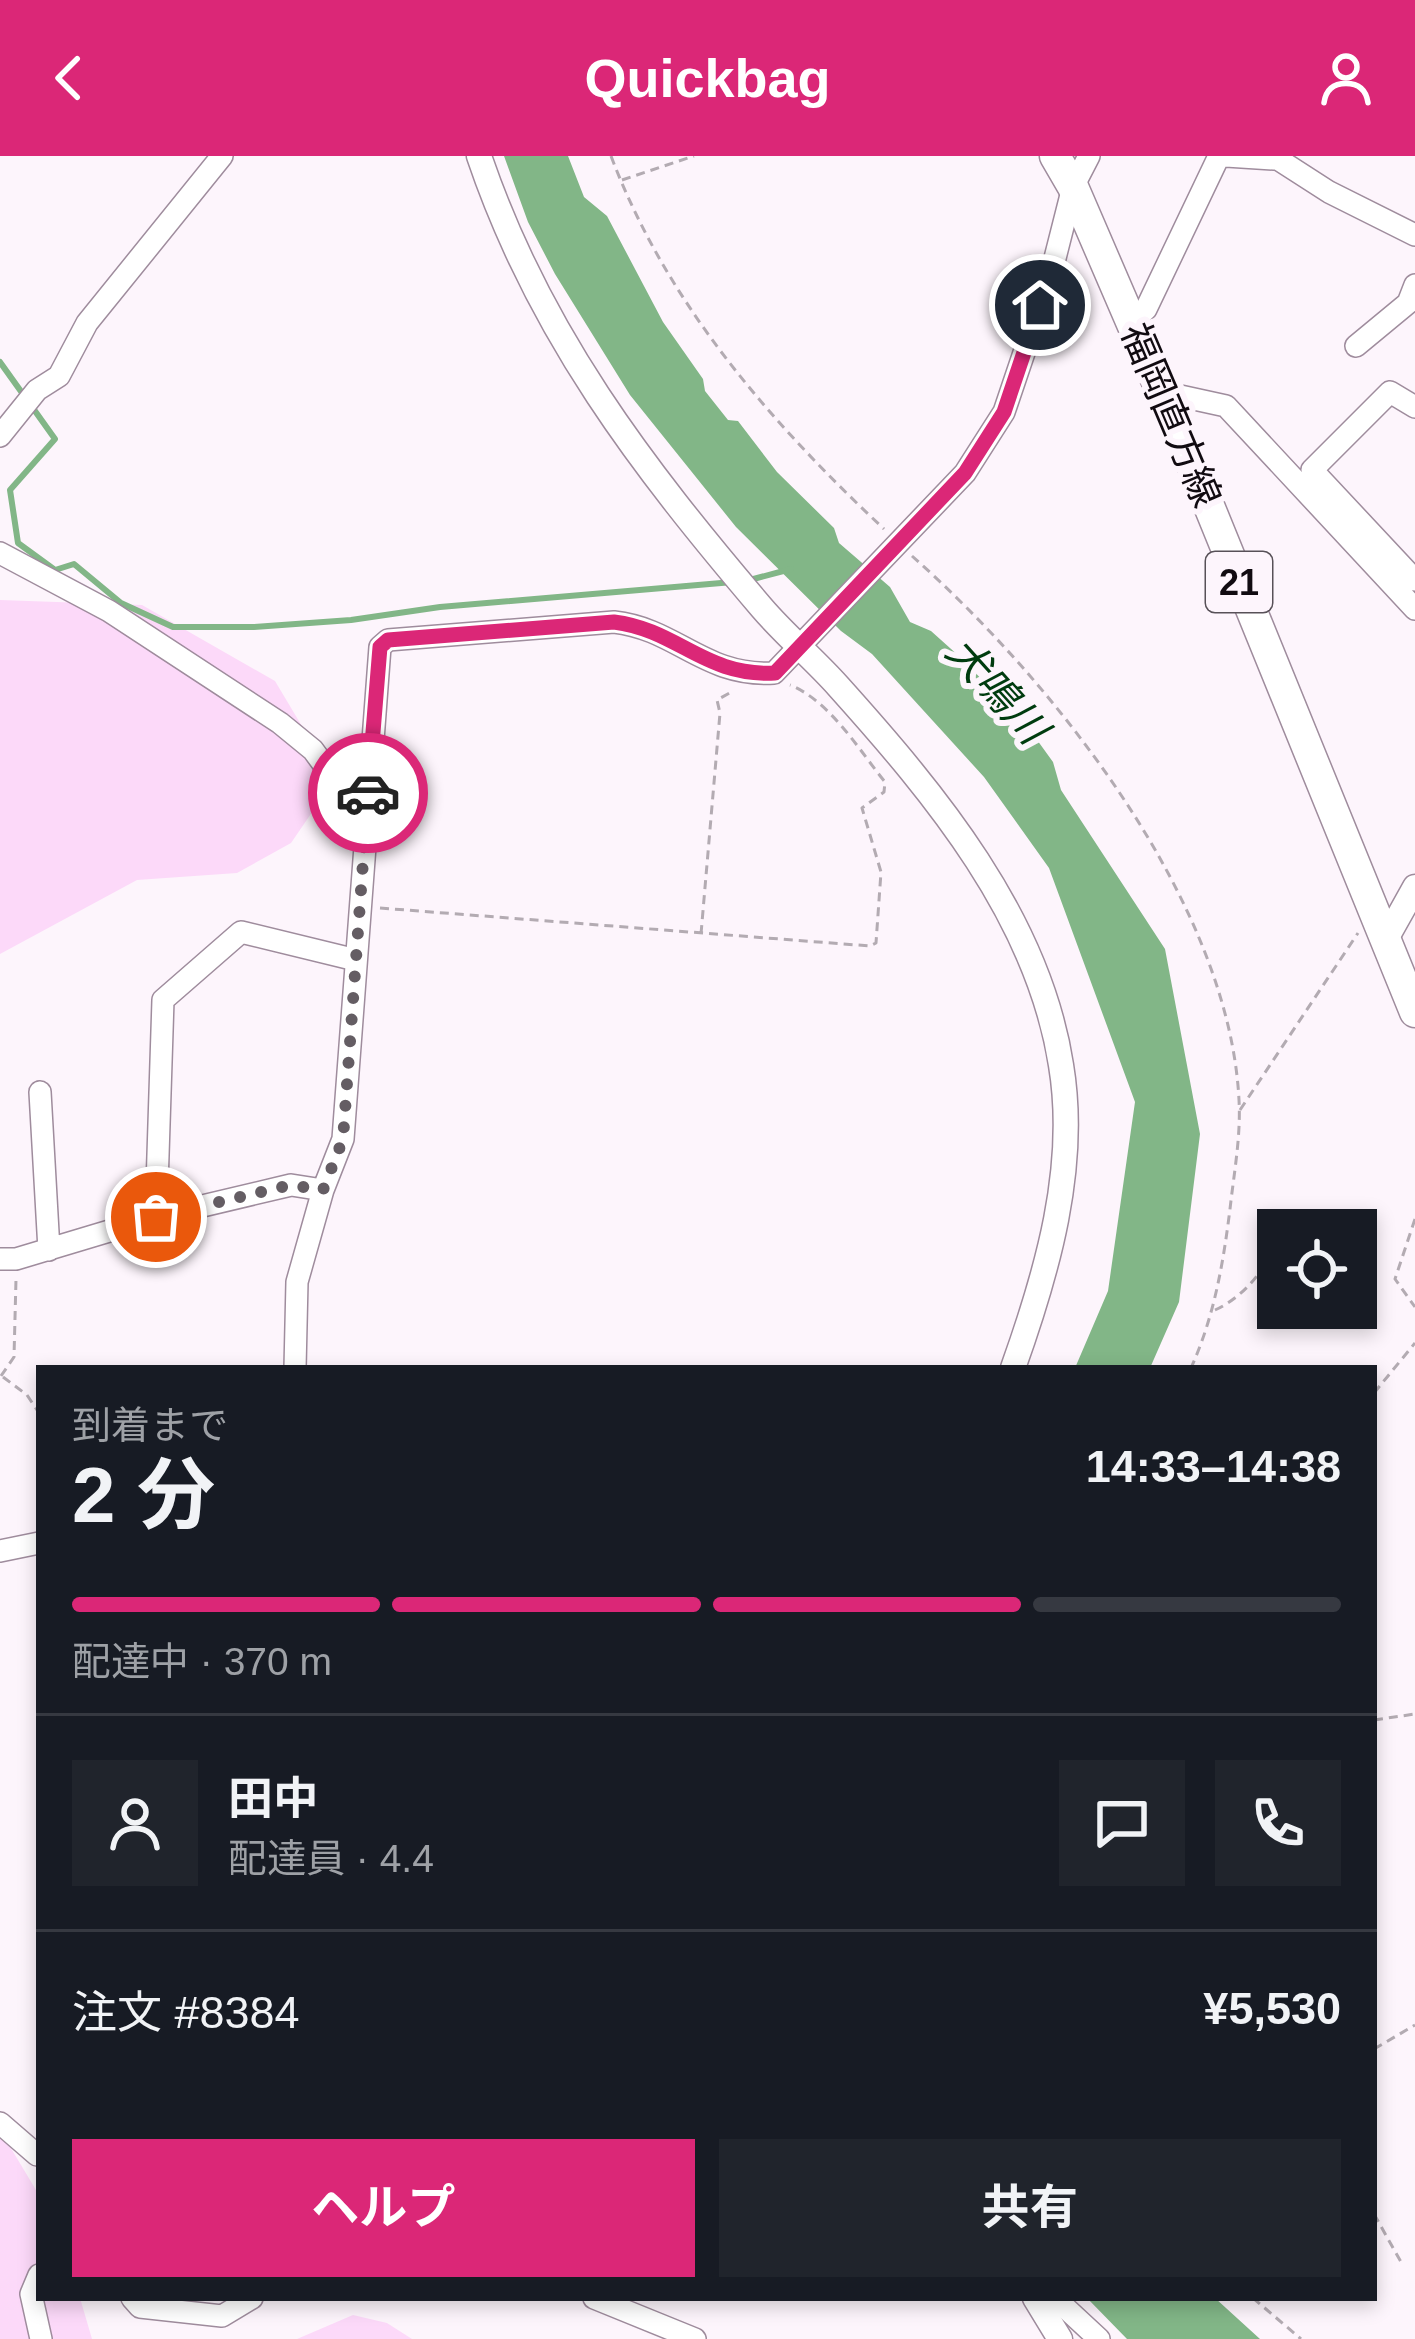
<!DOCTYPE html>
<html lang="ja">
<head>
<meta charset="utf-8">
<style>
	:root { --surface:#171b24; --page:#20242c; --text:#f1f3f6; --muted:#9ea1a6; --line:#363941; --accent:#db2777 }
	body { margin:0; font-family:Arial,"Noto Sans JP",sans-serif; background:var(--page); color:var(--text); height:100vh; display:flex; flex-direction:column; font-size:45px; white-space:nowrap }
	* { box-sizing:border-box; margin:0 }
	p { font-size:39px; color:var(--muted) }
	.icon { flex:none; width:66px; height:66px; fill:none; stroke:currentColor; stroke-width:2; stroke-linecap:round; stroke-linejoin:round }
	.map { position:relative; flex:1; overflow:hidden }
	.side { position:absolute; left:36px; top:1209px; width:1341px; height:936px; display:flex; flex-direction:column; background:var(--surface); border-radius:0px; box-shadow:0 6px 18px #0003 }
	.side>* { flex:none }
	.tools { position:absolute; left:1257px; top:1053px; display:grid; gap:24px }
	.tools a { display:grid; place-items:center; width:120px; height:120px; border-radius:0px; background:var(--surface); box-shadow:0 6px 18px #0003; font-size:60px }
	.pin { position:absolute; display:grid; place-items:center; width:102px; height:102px; color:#fff; margin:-51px; border:6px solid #fff; border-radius:50%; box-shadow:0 3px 12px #0007 }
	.courier { position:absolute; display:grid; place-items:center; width:120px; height:120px; margin:-60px; border:9px solid #db2777; border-radius:50%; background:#fff; color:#222; box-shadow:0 3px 15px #0007 }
	.headline em { font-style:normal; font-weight:700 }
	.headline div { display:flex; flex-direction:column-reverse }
	.headline { display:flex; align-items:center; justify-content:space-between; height:204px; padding:0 36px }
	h1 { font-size:78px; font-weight:700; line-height:90px }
	.bar { display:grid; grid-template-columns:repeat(4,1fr); gap:18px 12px; align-content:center; height:144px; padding:0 36px }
	.bar i { height:15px; border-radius:9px; background:var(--line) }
	.bar .current { background:var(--accent) }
	.bar p { grid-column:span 4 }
	.line { display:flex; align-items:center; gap:30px; padding:0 36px; border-top:3px solid var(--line) }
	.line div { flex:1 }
	.round { display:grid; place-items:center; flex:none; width:126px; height:126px; border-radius:0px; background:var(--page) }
	.primary-button { display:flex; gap:24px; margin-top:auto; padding:24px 36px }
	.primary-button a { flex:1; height:138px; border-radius:0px; background:var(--accent); color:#fff; font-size:48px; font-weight:700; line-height:138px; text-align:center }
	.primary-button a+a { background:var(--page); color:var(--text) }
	header { display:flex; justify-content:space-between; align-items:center; height:156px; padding:0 36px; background:var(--accent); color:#fff; font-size:54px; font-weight:700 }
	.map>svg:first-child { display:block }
	.green { fill:#fcd9f9 }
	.water { fill:#82b687 }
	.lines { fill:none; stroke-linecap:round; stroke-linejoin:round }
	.stream { stroke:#82b687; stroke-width:6 }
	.minor-casing { stroke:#9f8c9d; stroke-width:24 }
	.tertiary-casing { stroke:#9f8c9d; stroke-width:27 }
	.primary-casing { stroke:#9f8c9d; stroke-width:33 }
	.path { stroke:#b3abb2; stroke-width:3; stroke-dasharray:9 6; stroke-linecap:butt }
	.minor { stroke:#fff; stroke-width:21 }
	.tertiary { stroke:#fff; stroke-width:24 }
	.primary { stroke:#fff; stroke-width:30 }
	.done { stroke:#645d63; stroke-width:12; stroke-dasharray:0 21.6 }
	.route { stroke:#db2777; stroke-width:15 }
	.labels { text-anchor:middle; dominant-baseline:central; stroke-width:12; stroke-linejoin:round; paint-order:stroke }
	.shield { fill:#fdf5fc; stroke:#585158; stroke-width:3 }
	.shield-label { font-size:36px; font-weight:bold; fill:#110b11 }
	.street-label { font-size:39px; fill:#110b11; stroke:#fdf5fc }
	.water-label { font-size:42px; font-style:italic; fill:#003c0f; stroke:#fdf5fc }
</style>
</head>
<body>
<header><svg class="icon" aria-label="back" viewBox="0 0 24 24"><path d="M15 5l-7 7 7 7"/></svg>Quickbag<svg class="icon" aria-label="person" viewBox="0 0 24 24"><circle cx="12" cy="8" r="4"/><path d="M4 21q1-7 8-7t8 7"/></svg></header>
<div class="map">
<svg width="1415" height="2183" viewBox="0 0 1415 2183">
	<rect width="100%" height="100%" fill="#fdf5fc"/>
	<path class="green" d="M0,444L142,449L275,525L312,587L319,646L291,687L237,717L137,724L0,798Z
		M0,1974L39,2039V2142H80L92,2183H0Z
		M353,2159L387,2167L412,2183H297Z"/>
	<path class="water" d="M504,0H568L584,41L607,60L663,166L703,223L705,235L728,264L738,265L777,316L834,372L839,387L890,431L910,466L931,475L960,501L1027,570L1053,606L1061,634L1165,793L1200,978L1179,1146L1150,1212H1075L1108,1135L1135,946L1049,712L984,621L872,498L841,475L736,371L630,239L555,118L528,66Z
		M1087,2142H1215L1260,2183H1127Z"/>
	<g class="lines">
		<path class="stream" d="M0,206L55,283L10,334L18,387L55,414L74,408L121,447L173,471H254L351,464L440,451L733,426
			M746,425L791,413"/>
		<defs>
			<path id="minor" d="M1226,0L1274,3
				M1273,0L1329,36L1415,79
				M1132,166L1146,153L1219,0
				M1356,190L1408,147L1415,129
				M1162,236L1226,250L1415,453
				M1415,251L1390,236L1312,314L1415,424
				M0,280L37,234L59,220L87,167L222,0
				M0,397L109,455L280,567L313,594L343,635L363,683
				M40,936L49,1094
				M156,1061L163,844L241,776L356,804
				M0,1103H16L156,1061L291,1029L323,1034
				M295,1212L297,1126L323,1034L343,983L380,491L388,484L614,466C677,473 704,521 774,517L965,317L1004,256L1052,114L1073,31L1089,0
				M0,1395L39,1387
				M0,1967L37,1999
				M39,2119L31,2138L41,2183
				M132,2142L140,2151L222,2160L252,2142
				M594,2142L695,2183
				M1040,2142L1057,2144L1099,2183"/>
			<path id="tertiary" d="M479,0C539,177 642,311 762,452C786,480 814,503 838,530C935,638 1038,761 1061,909C1078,1011 1047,1117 1013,1212
				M1386,783L1415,731
				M1035,2142L1060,2183"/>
			<path id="primary" d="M1055,0L1073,31L1183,286L1415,856"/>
		</defs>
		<use href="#minor" class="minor-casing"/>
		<use href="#tertiary" class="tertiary-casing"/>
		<use href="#primary" class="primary-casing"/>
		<path class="path" d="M611,0C667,148 770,266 884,373
			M622,24L694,0
			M912,400C1054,526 1229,746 1239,944C1241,980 1234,1017 1230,1053C1223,1109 1214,1161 1191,1212
			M380,752L870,790L876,787L881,716L862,652L884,636L885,626C859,594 830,545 790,529
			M701,778L720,557L717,544L733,535
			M1240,954L1358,777
			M1415,1063L1395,1123L1415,1151
			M1215,1154C1244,1141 1270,1110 1277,1079
			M1,1220L14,1201L16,1123
			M3,1221L27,1239L39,1257
			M1374,1237L1415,1187
			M1374,1564L1415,1558
			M1374,1893L1415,1869
			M1374,2058L1401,2106
			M1253,2142L1301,2183"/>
		<use href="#minor" class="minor"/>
		<use href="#tertiary" class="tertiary"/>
		<use href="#primary" class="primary"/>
	</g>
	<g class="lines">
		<path class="done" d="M156,1061L291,1029L323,1034L343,983L368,637"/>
		<path class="route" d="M368,637L380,491L388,484L614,466C678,474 705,521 775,517L965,317L1004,256L1040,149"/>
	</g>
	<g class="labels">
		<rect class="shield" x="1206" y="396" width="66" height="60" rx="9"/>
		<g class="shield-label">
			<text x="1239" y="426">21</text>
		</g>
		<g class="street-label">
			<text transform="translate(1171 259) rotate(67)">福岡直方線</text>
		</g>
		<g class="water-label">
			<text transform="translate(997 534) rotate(48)">犬鳴川</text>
		</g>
	</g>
</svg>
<div class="tools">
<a><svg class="icon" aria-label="locate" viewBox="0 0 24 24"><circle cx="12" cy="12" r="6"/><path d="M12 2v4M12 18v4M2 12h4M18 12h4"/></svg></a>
</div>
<div class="pin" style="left:156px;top:1061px;background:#ea580c"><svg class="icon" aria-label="bag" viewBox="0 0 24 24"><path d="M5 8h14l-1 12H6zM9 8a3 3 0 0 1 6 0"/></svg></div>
<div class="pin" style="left:1040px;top:149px;background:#1f2937"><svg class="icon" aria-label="home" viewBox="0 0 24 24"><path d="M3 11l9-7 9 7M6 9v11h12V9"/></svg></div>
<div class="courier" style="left:368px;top:637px"><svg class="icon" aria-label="car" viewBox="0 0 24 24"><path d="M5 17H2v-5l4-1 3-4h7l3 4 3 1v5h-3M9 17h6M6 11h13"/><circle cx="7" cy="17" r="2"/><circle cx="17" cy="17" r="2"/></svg></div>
<section class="side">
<div class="headline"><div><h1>2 分</h1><p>到着まで</p></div><em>14:33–14:38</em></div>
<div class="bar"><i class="current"></i><i class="current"></i><i class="current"></i><i></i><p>配達中 · 370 m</p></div>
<div class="line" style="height:216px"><a class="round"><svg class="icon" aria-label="person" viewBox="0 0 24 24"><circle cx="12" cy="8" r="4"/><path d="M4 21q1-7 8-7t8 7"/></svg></a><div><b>田中</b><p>配達員 · 4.4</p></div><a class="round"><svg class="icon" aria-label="chat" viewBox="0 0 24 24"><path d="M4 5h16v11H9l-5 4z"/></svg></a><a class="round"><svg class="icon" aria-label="phone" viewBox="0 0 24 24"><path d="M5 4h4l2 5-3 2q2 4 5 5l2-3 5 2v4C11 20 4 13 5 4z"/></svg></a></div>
<div class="line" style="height:156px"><div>注文 #8384</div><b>¥5,530</b></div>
<div class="primary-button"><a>ヘルプ</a><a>共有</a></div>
</section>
</div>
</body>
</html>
